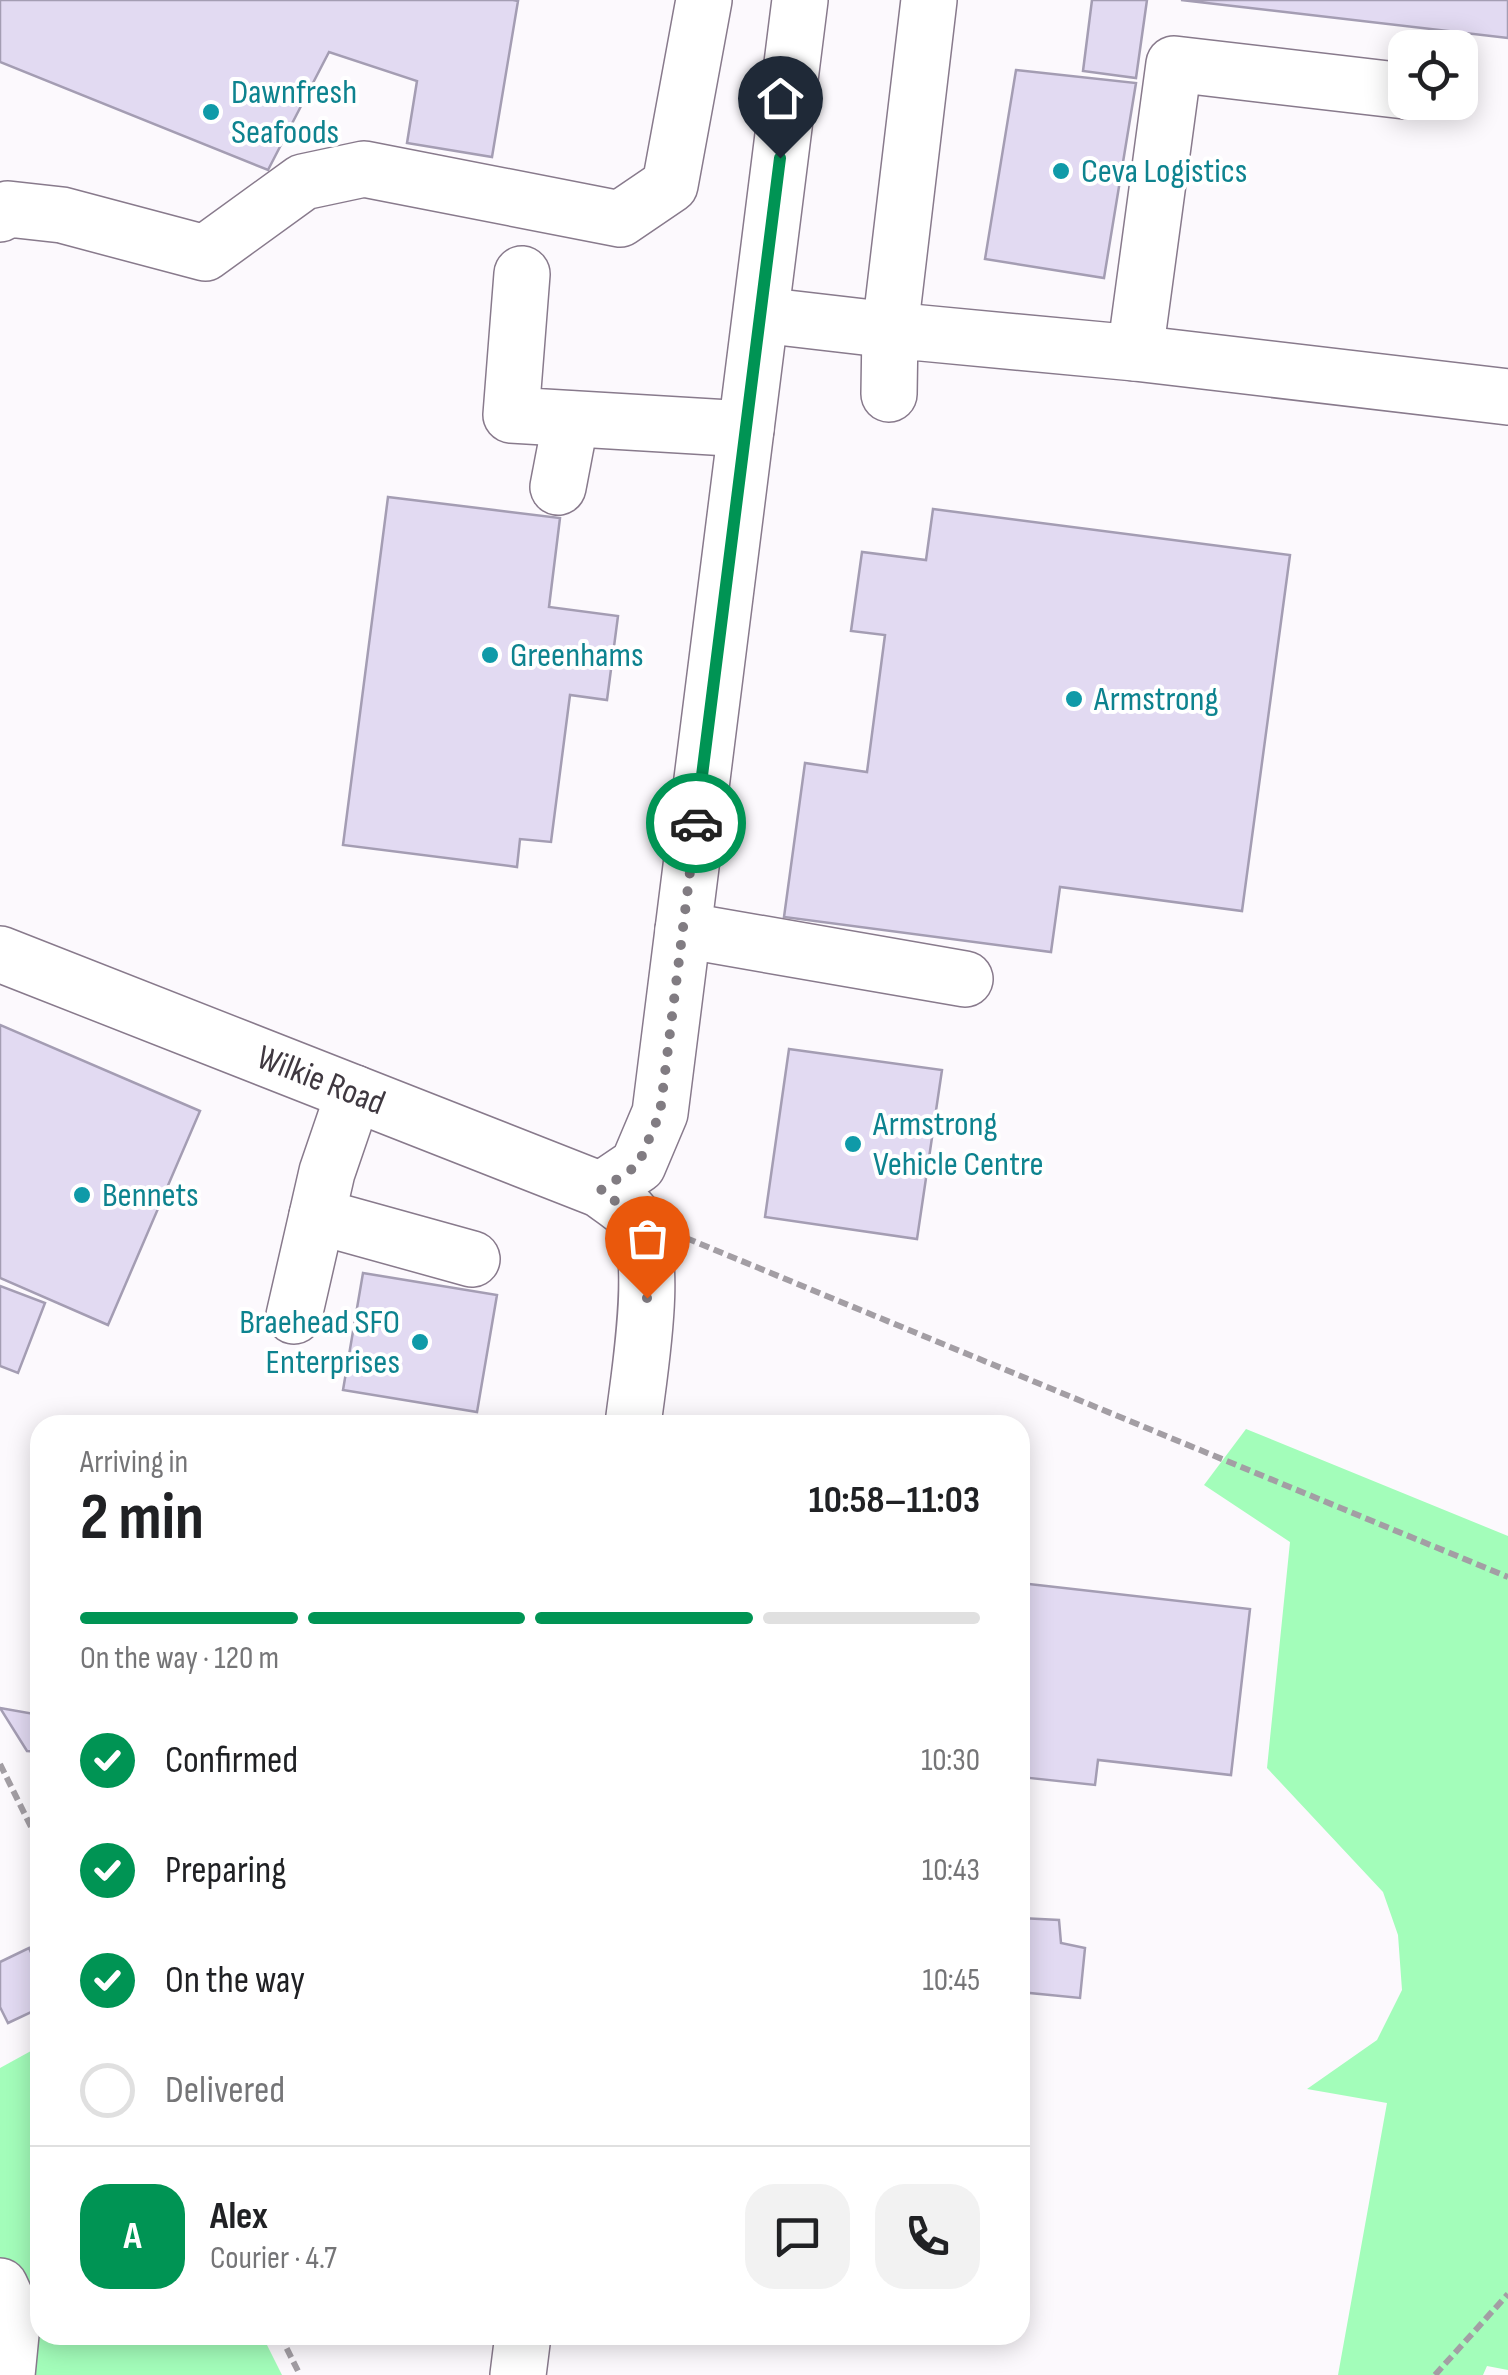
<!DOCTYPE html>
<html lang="en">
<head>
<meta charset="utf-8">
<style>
	:root { --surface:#fff; --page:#f2f2f2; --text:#202124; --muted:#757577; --line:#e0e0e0; --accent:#009454 }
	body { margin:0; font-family:"Sofia Sans Condensed",sans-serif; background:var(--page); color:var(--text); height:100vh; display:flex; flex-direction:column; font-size:38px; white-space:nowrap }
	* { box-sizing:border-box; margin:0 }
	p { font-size:32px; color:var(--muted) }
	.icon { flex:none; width:55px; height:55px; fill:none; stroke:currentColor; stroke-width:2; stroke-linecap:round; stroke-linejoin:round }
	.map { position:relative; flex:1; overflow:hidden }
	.sheet { position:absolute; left:30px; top:1415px; width:1000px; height:930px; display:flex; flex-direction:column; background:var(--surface); border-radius:30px; box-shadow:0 5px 25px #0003 }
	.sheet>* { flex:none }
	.controls { position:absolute; left:1388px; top:30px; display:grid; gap:20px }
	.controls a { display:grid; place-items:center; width:90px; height:90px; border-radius:20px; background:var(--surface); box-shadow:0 5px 25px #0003; font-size:50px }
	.pin { position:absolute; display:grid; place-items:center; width:85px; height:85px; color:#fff; margin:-102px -42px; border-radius:50% 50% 50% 0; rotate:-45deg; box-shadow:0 0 10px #0007 }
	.pin .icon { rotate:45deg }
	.courier { position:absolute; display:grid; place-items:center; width:100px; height:100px; margin:-50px; border:8px solid #009454; border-radius:50%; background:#fff; color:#222; box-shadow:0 2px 12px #0007 }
	.overview em { font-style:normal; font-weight:700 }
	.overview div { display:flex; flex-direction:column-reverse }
	.overview { display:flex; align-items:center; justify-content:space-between; height:170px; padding:0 50px }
	h1 { font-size:65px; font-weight:700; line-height:75px }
	.bar { display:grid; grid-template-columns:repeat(4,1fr); gap:15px 10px; align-content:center; height:120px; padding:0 50px }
	.bar i { height:12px; border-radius:8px; background:var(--line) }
	.bar .active { background:var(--accent) }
	.bar p { grid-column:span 4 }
	.line { display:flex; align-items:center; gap:25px; padding:0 50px; border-top:2px solid var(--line) }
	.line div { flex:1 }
	.round { display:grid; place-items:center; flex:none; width:105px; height:105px; border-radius:30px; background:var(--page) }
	ol { padding:0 50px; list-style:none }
	li { display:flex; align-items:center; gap:30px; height:110px }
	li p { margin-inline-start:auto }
	li .icon { padding:10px; border-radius:50%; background:var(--accent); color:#fff; stroke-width:4 }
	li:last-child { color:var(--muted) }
	li i { width:55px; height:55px; border:5px solid var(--line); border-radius:50% }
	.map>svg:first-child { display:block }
	.green { fill:#a3fdba }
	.building { fill:#e2daf2; stroke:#a49db3; stroke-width:2.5 }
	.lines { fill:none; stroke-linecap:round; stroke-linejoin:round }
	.minor-casing { stroke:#887a8c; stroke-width:58 }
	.path { stroke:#a39ea4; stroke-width:6; stroke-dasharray:10 5; stroke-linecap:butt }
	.minor { stroke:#fff; stroke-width:55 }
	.done { stroke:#817c82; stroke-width:10; stroke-dasharray:0 18 }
	.route { stroke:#009454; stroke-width:12 }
	.culture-dot { fill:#0f9aa8; stroke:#fff; stroke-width:4 }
	.labels { text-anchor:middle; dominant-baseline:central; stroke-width:8; stroke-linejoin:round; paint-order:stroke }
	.culture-label { font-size:35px; fill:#0d838f; stroke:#fff; text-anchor:start }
	.street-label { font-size:35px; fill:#3f3840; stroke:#fff }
</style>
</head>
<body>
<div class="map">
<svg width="1508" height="2375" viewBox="0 0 1508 2375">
	<rect width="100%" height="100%" fill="#fcf9fd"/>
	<path class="green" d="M1246,1429L1508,1536V2370L1487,2366L1483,2375H1338L1387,2103L1307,2089L1377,2040L1402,1990L1398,1935L1383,1892L1267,1768L1290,1542L1204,1485Z
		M40,2046V2335H262L282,2375H0V2068Z"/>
	<path class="building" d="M0,0H513L518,1L492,157L407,143L417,81L329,52L268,170L0,62Z
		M1092,0H1147L1136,78L1083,71Z
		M1181,0H1508V38Z
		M1016,70L1136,83L1104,278L985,259Z
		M388,497L560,518L549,607L618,616L607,700L570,695L551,842L520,839L517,867L343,845Z
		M933,509L1290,555L1242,911L1060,887L1051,952L784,917L805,763L867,772L885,635L851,631L862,552L926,560Z
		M0,1025L200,1111L108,1325L0,1278Z
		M789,1049L942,1070L917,1239L765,1217Z
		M363,1273L497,1295L477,1412L343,1390Z
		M0,1286L45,1303L18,1373L0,1366Z
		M1020,1583L1250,1609L1231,1775L1098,1760L1095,1785L1020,1777Z
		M0,1708L40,1715V1752L27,1751Z
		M1020,1918L1059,1920L1061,1943L1085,1948L1080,1998L1020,1992Z
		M29,1948L40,1972V2008L8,2023L0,2007V1962Z"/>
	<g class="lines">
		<defs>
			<g id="minor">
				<path d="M0,214L8,209L62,215L205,253L303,182L364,169L620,219L670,185L704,0"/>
				<path d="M522,274L511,415L746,429"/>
				<path d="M761,315L890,330L929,0"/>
				<path d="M1135,353L1508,397"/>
				<path d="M889,394L890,330L1135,353L1174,64L1405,91"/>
				<path d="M558,487L571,419"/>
				<path d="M683,930L965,979"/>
				<path id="s1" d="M0,954L601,1190C611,1198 625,1206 632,1215C662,1251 638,1379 633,1425"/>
				<path d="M601,1190L638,1165L660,1113L800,0"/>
				<path d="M317,1216L472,1259"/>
				<path d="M294,1316L327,1172L354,1093"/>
				<path d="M0,2286L13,2314L7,2375"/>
				<path d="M518,2375L523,2335"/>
			</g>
		</defs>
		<use href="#minor" class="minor-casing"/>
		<path class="path" d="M686,1238L1508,1577
			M0,1764L40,1845
			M280,2335L300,2375
			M1435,2375L1508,2294"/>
		<use href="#minor" class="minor"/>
	</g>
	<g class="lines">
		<path class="done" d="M647,1298L644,1252L634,1216L601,1190L638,1165L660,1113L696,823"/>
		<path class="route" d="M696,823L780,158"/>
	</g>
	<g class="culture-dot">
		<circle cx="211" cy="112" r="10"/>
		<circle cx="1061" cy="171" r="10"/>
		<circle cx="490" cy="655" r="10"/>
		<circle cx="1074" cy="699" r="10"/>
		<circle cx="853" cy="1144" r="10"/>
		<circle cx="82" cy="1195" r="10"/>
		<circle cx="420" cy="1342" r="10"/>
	</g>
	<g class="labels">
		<g class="culture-label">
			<text x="231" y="92">Dawnfresh<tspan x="231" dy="40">Seafoods</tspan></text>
			<text x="1081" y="171">Ceva Logistics</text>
			<text x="510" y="655">Greenhams</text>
			<text x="1094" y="699">Armstrong</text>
			<text x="873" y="1124">Armstrong<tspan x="873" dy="40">Vehicle Centre</tspan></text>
			<text x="102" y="1195">Bennets</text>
			<text x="400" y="1322" text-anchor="end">Braehead SFO<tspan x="400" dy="40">Enterprises</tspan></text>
		</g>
		<g class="street-label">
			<text stroke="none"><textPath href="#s1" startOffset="345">Wilkie Road</textPath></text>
		</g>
	</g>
</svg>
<div class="controls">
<a><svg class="icon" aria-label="locate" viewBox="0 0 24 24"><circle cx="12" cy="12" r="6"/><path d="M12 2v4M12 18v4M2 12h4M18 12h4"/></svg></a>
</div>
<div class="pin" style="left:647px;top:1298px;background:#ea580c"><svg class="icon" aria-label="bag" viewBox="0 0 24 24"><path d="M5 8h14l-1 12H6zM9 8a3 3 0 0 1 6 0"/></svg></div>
<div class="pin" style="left:780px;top:158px;background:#1f2937"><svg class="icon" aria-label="home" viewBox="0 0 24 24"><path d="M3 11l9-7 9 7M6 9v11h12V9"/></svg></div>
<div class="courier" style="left:696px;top:823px"><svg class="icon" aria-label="car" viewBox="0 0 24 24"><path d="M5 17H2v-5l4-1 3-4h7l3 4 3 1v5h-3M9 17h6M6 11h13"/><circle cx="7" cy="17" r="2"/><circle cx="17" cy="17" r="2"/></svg></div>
<section class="sheet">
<div class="overview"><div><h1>2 min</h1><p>Arriving in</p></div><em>10:58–11:03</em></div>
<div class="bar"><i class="active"></i><i class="active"></i><i class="active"></i><i></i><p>On the way · 120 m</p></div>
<ol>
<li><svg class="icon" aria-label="check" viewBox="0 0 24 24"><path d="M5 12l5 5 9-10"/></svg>Confirmed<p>10:30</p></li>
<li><svg class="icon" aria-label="check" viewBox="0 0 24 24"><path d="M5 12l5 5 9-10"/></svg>Preparing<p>10:43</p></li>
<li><svg class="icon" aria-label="check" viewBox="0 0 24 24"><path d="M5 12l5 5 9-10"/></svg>On the way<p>10:45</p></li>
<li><i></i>Delivered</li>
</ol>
<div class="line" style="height:180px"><b class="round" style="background:var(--accent);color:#fff">A</b><div><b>Alex</b><p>Courier · 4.7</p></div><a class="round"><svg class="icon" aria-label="chat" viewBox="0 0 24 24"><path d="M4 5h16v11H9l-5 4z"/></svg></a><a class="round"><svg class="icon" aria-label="phone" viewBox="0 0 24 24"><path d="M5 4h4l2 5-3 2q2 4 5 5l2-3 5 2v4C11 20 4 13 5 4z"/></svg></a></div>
</section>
</div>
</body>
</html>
